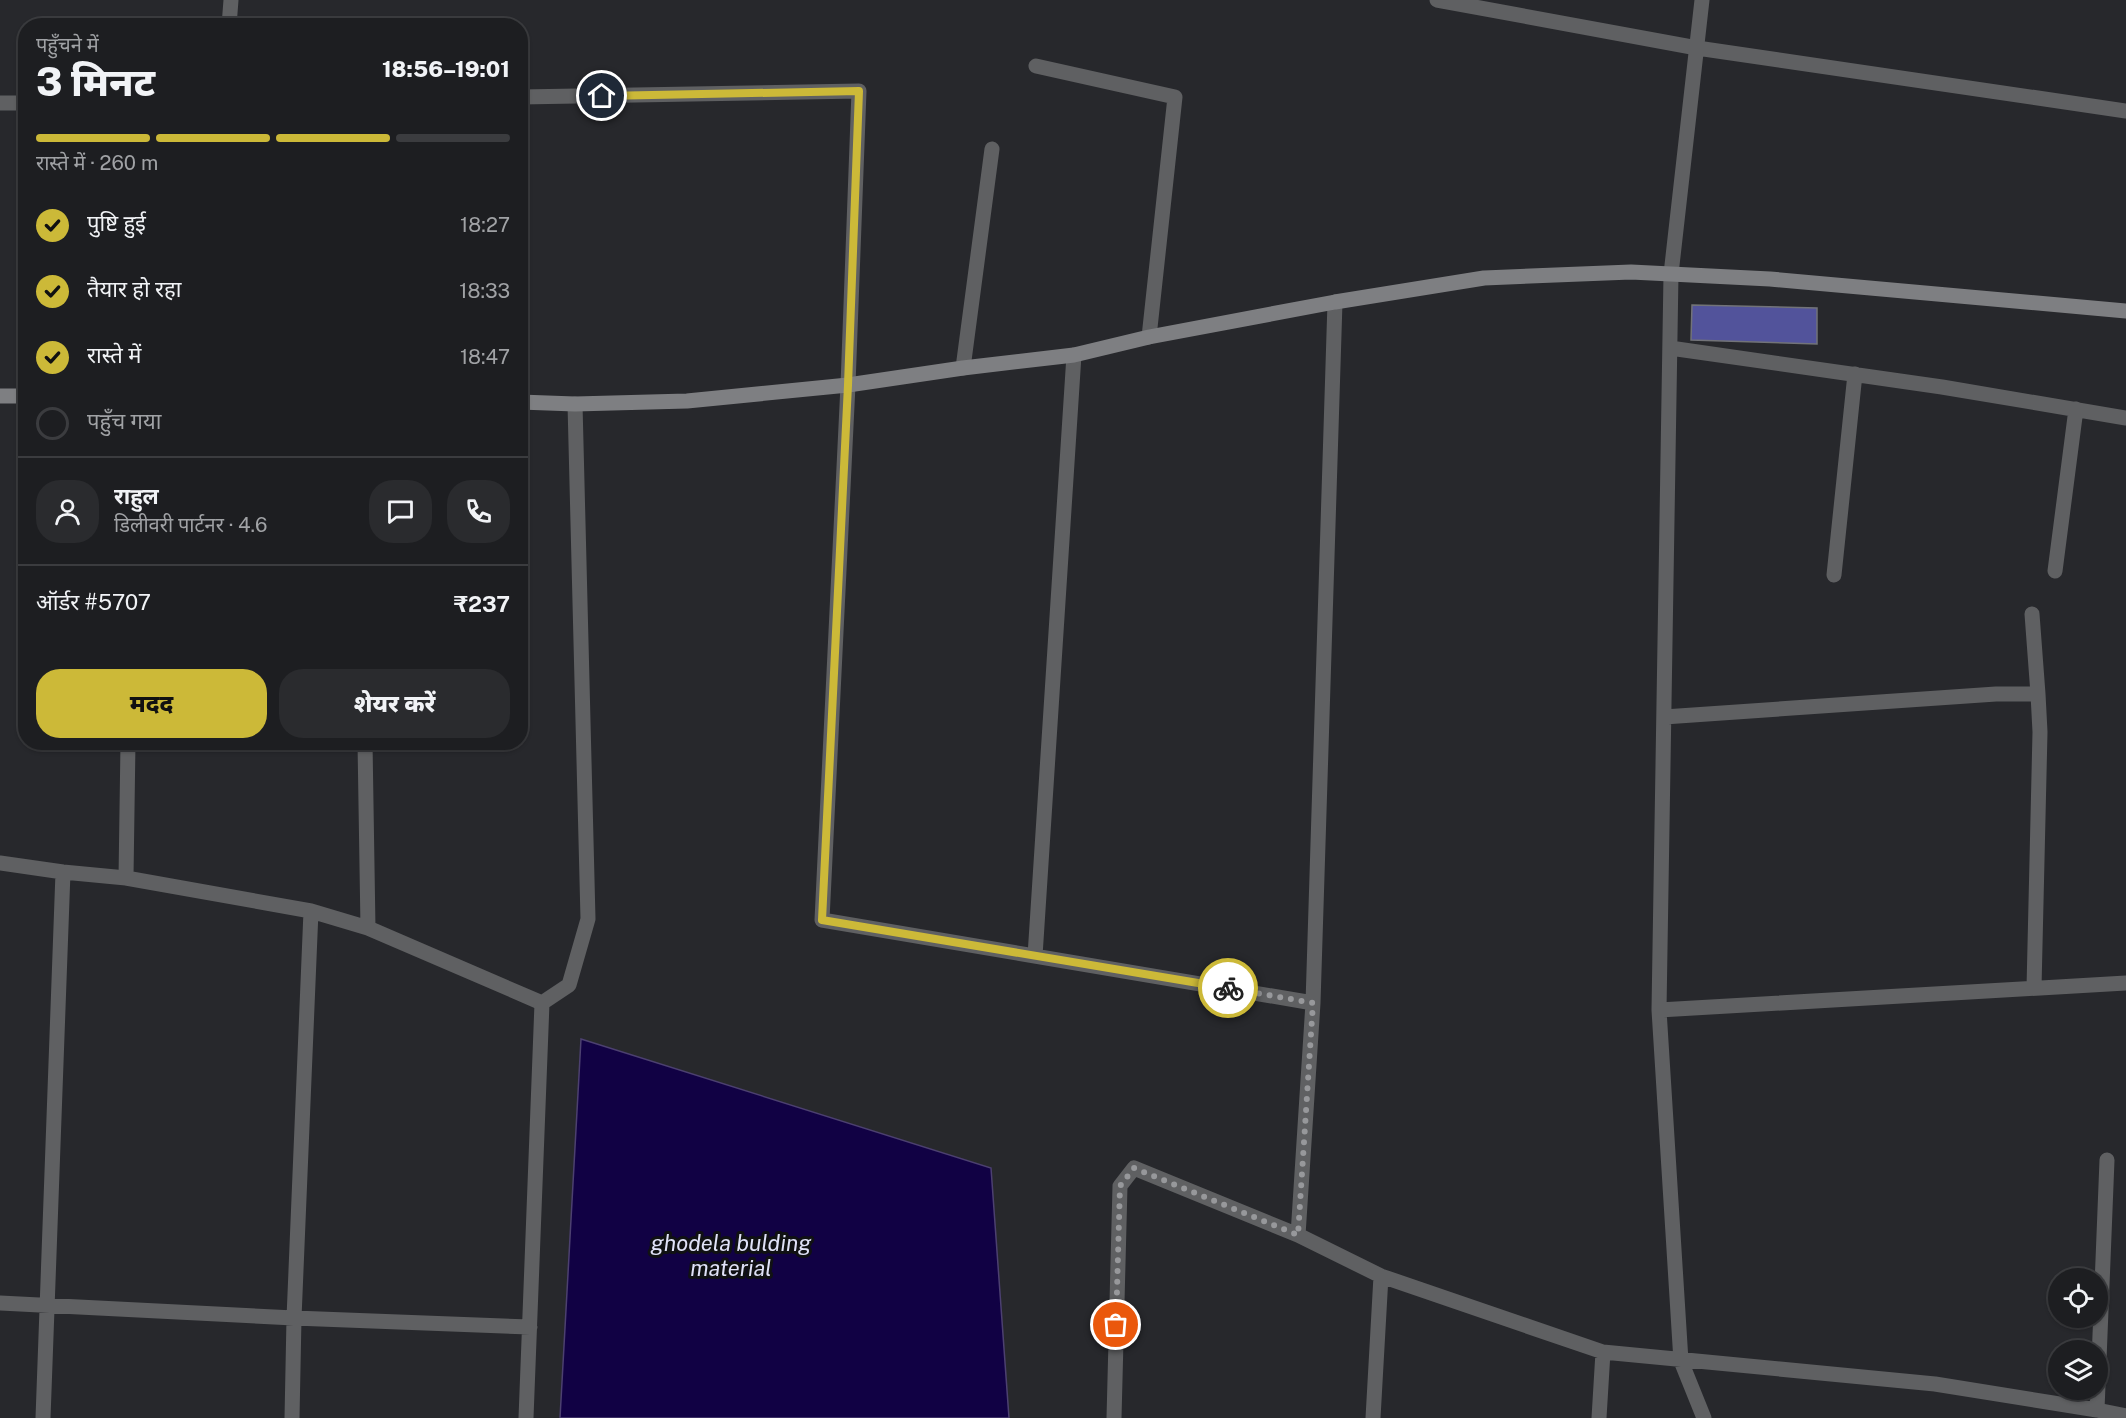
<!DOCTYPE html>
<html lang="hi">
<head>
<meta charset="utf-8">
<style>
	:root { --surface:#1d1e21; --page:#2a2b2e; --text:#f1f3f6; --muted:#a0a2a5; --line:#3b3c3f; --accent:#ccb938 }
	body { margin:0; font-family:"Public Sans","Noto Sans Devanagari",sans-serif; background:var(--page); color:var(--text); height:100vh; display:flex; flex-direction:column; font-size:22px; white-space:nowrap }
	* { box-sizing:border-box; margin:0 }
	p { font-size:20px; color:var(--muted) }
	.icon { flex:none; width:33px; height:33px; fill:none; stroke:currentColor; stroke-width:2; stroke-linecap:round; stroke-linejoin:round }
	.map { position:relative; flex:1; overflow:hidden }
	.side { position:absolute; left:18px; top:18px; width:510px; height:732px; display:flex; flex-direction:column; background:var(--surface); border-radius:24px; box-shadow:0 2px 4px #0004,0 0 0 2px var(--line) }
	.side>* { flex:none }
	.controls { position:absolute; left:2048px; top:1268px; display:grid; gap:12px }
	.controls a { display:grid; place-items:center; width:60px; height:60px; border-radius:50%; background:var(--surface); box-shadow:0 2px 4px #0004,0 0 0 2px var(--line); font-size:30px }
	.pin { position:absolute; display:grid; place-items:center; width:51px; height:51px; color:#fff; margin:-26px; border:3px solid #fff; border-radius:50%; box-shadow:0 2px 6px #0007 }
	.courier { position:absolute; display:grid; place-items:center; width:60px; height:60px; margin:-30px; border:4px solid #ccb938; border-radius:50%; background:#fff; color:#222; box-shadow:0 2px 8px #0007 }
	.overview em { font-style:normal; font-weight:800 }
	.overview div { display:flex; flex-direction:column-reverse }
	.overview { display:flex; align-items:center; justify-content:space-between; height:102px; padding:0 18px }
	h1 { font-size:39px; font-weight:800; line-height:45px }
	.bar { display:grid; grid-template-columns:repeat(4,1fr); gap:9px 6px; align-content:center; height:72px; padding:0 18px }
	.bar i { height:8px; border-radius:4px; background:var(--line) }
	.bar .active { background:var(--accent) }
	.bar p { grid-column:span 4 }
	.line { display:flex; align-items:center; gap:15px; padding:0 18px; border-top:2px solid var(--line) }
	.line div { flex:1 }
	.round { display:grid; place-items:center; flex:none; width:63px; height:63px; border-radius:24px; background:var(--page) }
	ol { padding:0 18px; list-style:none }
	li { display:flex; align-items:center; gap:18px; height:66px }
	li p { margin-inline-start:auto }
	li .icon { padding:6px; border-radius:50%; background:var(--accent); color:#111; stroke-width:4 }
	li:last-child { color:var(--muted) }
	li i { width:33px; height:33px; border:3px solid var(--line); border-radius:50% }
	.button { display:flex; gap:12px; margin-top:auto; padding:12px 18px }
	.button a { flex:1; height:69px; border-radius:24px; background:var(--accent); color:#111; font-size:24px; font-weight:800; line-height:69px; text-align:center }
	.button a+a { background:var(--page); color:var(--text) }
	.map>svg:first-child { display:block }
	.water { fill:#110144; stroke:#4c4070; stroke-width:1.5 }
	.building { fill:#52539b; stroke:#727378; stroke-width:1.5 }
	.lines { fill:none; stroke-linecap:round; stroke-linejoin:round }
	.street { stroke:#5f6062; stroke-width:15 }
	.secondary { stroke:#7e7f82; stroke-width:15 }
	.done { stroke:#97989b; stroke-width:6; stroke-dasharray:0 10.8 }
	.route { stroke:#ccb938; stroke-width:8 }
	.labels { text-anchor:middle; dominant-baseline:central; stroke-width:6; stroke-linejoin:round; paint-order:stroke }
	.water-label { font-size:22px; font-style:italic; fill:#e0e2f8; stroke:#101113 }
</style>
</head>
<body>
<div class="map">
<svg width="2126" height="1418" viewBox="0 0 2126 1418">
	<rect width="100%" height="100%" fill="#27282c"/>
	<path class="water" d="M581,1039L991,1168L1009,1418H560Z"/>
	<path class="building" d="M1692,305L1817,308V344L1691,340Z"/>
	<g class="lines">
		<path class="street" d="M1437,0L1697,48L2126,111
			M1702,0L1671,274L1659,1010L1681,1361L1704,1418
			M229,26L231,0
			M1036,66L1175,97L1149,337
			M520,97L859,91L848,385L822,920L1313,1003
			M0,103H26
			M1670,348L1942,387L2126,418
			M963,368L992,149
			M2055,571L2076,409
			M1834,575L1855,374
			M2032,614L2038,694
			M1664,717L1996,694H2038L2040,732L2034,988
			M365,742L368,928
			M0,863L63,872L126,878L311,911L368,928L542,1003
			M126,878L128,742
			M1035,956L1074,355
			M542,1003L569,985L588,919L575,404
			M1659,1010L2126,983
			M1298,1235L1313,1003L1335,302
			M0,1303L294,1318L530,1327
			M2097,1410L2107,1160
			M43,1418L63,872
			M292,1418L294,1318L311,911
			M526,1418L542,1003
			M1114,1418L1120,1186L1134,1168L1298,1235L1381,1276L1603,1352L1935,1384L2097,1410L2126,1416
			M1373,1418L1381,1276
			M1599,1418L1603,1352"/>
		<path class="secondary" d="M0,396H26
			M520,402L575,404L687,401L848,385L963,368L1074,355L1149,337L1335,302L1484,278L1631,272L1770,279L2126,311"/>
	</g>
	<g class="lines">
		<path class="done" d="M1116,1325L1120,1186L1134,1168L1298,1235L1313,1003L1228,988"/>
		<path class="route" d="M602,96L859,91L848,385L822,920L1228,988"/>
	</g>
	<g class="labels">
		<g class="water-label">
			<text x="731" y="1243">ghodela bulding<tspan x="731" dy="25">material</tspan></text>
		</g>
	</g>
</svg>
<div class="controls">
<a><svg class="icon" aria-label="locate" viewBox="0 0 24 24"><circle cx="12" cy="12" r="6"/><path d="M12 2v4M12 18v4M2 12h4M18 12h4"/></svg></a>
<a><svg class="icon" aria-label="layers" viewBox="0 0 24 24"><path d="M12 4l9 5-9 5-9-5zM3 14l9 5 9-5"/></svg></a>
</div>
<div class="pin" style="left:1116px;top:1325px;background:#ea580c"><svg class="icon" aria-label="bag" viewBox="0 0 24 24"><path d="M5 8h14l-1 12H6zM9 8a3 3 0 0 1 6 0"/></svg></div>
<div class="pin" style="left:602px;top:96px;background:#1f2937"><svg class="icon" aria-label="home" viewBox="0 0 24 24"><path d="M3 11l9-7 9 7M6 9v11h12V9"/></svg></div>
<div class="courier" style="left:1228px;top:988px"><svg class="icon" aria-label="bike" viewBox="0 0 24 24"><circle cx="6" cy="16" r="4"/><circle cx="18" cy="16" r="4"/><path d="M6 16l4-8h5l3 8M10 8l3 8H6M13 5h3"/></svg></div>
<section class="side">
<div class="overview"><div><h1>3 मिनट</h1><p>पहुँचने में</p></div><em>18:56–19:01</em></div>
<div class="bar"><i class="active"></i><i class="active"></i><i class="active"></i><i></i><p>रास्ते में · 260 m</p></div>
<ol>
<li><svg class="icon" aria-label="check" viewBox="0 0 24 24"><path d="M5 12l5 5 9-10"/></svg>पुष्टि हुई<p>18:27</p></li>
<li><svg class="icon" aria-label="check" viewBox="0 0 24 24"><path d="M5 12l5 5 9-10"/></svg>तैयार हो रहा<p>18:33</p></li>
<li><svg class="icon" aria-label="check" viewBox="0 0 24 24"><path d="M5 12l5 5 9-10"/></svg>रास्ते में<p>18:47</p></li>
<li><i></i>पहुँच गया</li>
</ol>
<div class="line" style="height:108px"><a class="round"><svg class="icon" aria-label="person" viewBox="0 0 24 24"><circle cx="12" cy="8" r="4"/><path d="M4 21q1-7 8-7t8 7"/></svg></a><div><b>राहुल</b><p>डिलीवरी पार्टनर · 4.6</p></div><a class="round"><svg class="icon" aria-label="chat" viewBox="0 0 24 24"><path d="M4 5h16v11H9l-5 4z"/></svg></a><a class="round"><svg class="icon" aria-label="phone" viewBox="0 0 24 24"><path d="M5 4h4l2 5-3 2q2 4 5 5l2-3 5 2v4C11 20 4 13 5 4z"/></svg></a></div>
<div class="line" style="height:78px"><div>ऑर्डर #5707</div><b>₹237</b></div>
<div class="button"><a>मदद</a><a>शेयर करें</a></div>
</section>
</div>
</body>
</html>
